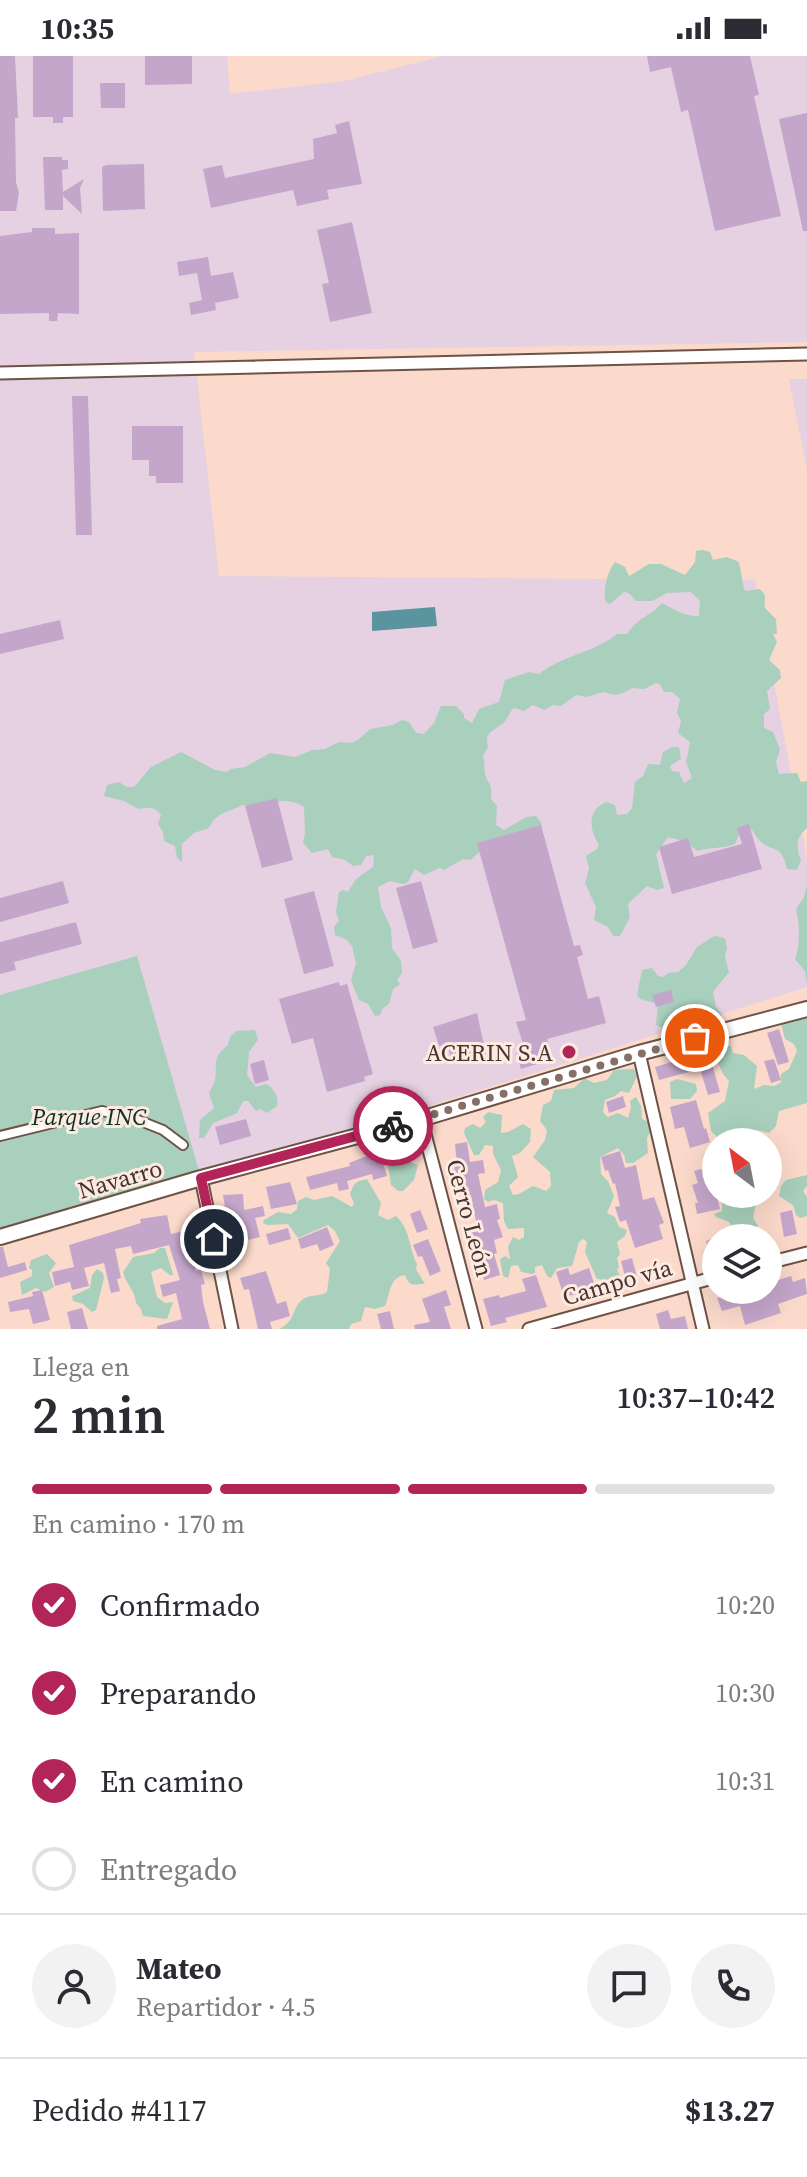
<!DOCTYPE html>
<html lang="es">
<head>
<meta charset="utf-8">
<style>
	:root { --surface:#fff; --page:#f2f2f3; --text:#2b2b33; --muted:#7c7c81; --line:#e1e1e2; --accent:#b32558 }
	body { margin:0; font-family:"Source Serif 4",serif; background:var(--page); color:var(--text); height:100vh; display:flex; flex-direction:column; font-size:30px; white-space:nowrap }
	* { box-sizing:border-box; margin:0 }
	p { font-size:26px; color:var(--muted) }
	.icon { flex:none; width:44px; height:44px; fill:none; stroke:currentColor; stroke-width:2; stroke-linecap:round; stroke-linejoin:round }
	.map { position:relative; height:1273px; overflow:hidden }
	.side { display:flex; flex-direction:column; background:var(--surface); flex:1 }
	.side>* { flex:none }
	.needle { width:52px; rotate:328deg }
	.tools { position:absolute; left:702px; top:1072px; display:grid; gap:16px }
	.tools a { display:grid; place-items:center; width:80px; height:80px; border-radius:50%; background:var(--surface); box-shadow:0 8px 32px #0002; font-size:40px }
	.pin { position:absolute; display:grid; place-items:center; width:68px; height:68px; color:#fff; margin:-34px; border:4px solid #fff; border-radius:50%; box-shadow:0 2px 8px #0007 }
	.courier { position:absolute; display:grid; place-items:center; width:80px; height:80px; margin:-40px; border:6px solid #b32558; border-radius:50%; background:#fff; color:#222; box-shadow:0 2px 10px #0007 }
	.head em { font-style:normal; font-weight:600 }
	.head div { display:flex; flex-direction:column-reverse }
	.head { display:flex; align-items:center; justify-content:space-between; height:136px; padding:0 32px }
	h1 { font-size:52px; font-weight:600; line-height:60px }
	.bar { display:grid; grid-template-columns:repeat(4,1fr); gap:12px 8px; align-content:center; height:96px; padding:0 32px }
	.bar i { height:10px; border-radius:6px; background:var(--line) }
	.bar .on { background:var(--accent) }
	.bar p { grid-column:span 4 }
	.line { display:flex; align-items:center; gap:20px; padding:0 32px; border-top:2px solid var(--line) }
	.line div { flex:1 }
	.round { display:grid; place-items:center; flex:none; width:84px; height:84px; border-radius:42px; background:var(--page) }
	ol { padding:0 32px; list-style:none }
	li { display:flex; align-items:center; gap:24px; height:88px }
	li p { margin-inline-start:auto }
	li .icon { padding:8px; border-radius:50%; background:var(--accent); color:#fff; stroke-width:4 }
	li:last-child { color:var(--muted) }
	li i { width:44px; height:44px; border:4px solid var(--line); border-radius:50% }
	.status { display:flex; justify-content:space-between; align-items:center; height:56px; padding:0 40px; background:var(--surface); direction:ltr }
	.status svg { height:22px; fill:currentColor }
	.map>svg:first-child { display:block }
	.industrial { fill:#e5d1e1 }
	.green { fill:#a8d0bd }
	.water { fill:#5a949e }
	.building { fill:#c5a6cb }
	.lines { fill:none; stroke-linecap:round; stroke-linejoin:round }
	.pedestrian-casing { stroke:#6e5245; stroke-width:12 }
	.minor-casing { stroke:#6e5245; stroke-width:15 }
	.tertiary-casing { stroke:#6e5245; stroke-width:18 }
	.pedestrian { stroke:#fff; stroke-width:8 }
	.minor { stroke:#fff; stroke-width:11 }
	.tertiary { stroke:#fff; stroke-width:14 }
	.done { stroke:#847067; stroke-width:8; stroke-dasharray:0 14.4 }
	.route { stroke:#b32558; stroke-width:10 }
	.poi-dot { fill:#b32558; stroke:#feeae1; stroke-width:3 }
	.labels { text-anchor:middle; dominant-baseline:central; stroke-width:6; stroke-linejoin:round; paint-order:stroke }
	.poi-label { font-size:24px; fill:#443731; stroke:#feeae1; text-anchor:end }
	.park-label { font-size:24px; font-style:italic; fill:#073424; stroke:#feeae1 }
	.street-label { font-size:24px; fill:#443731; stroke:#feeae1 }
</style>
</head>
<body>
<div class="status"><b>10:35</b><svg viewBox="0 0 49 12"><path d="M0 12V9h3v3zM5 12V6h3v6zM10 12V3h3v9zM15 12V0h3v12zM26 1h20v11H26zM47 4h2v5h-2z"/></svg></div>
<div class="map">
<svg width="807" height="1273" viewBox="0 0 807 1273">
	<rect width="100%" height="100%" fill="#fbdacb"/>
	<path class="industrial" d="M0,0H227L230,38L344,25L443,0H807V286L194,296L219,520L755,524L807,804V931L201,1122L0,1173Z
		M789,323H807V414Z"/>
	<path class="green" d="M703,494L710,496L713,504L727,501L739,506L744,533L746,535L759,533C769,540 763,543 765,552L776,563L777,578H773L777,586L769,604L780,614L781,622L767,635L770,653L764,658V672L773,676L780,693L776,706L779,718L797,717L801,726L807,725V772C795,782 796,792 801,805L797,814L787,813C781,786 773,798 759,784C756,781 754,776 751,773L740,776L735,788C723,793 709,791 698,795L683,785L668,781L656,798L664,832L657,834L647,830L628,848L630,861L620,880H613L608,871L594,864L596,851L585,827L589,813L586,800L597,793L599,788C588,773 588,752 607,746L615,749L617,759L627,758L632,752L635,726L643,720L648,708L660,709L663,696L672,691H679L681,703L670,710L672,715L679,716L684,727L692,722L686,706L690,686L678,677L681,665L677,657L680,643L672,636H664L660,628L656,627L644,633L632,632C618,640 617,640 603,636L587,641L576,639L561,650L553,649L544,654L533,649L524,655L514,652C510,655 509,660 506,664C497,675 483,674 488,691L483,700C485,707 484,715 485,718C488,729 493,727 491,743L497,750L496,769L504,774L526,761L536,760L542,768L541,773C517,781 487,785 471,804L463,803L444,814L439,812L424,819L415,813L408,826L403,828L390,825L378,831L381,851L391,872L392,892L401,905L402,917L397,924L400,928L393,933L389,948L383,952L380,959L375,960L368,948L359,944L351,924L356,907L352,890L347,884L335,879L334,871L339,865L336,856L339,836L343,834L348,836L356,823L373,811L374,799L366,800L361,809L353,810L345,804L332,801L328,793L312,797L303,787L305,777L304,751C284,737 263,752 242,749C228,757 216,756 209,772L194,777L182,788V806L177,802L175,790L164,785L163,776L158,768L161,759C155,750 147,751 138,753L124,745L104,740L107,729L119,726L127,731H134L151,711L181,696L215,714L227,716L231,713L245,711L270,697L295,701L312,694L325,693L339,686L351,687L358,684L370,673L393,669L402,664L409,666L416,677L424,678L434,667L441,650H456L464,658V662L472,667L479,653L499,646L505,624L529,616L539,618C562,599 595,597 617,578H627C641,558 648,563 662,547C674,553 685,561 699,560L700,545L691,536L667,537L652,545H636L629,537L624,536L610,548L606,546C602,535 608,514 615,506L625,511L629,520L649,508H661L685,519L695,506L696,495Z
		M807,829V928L805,915L795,903C800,889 800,868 796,853L804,841Z
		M714,880L725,882L727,892L725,901L729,916L713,936L716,951L722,959L720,964C703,973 673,978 656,969L658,948L640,943L637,939L642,914L652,912L658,920L663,921L668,917L678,916L686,909L697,891Z
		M137,900L201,1122L0,1181V939Z
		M807,958V1047L779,1055L776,1070L769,1077L757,1074L718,1082L711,1075L708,1057L725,1045L729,1025L723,1018L717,1005L711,1002L710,994L714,991L731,990L733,997L744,999L757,1010L754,1033L764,1029L775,1030L781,1026V1018L789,1013L797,995L794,988L785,983L781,968L793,962L800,964Z
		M255,974L258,984L249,996L247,1019L256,1031L266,1028C274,1032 279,1041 277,1050L267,1057L260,1053L256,1055L248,1045H243L237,1057L213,1067L204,1082H199L200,1064L214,1052L209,1037C211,1032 214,1029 215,1024C218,1005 211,1003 228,989L230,981L236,975Z
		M634,1013L637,1020L629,1037L621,1035L615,1040L605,1044L603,1056L608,1061L618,1057L628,1062L631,1051L630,1045L636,1041L641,1050L642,1063L649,1066L652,1072L647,1082L648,1097L633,1107H626L624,1099L618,1092L600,1101L601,1118L608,1125L614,1140L607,1157L615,1161L619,1171L627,1174L625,1180L617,1186L620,1198L617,1202L619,1211L617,1214L620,1220L610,1224L597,1223L585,1196L587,1186L583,1183L579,1186L572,1210L557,1212L551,1222L547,1220L542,1209L535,1211V1217L532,1218L521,1216L518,1209L511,1210L508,1222L503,1220L500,1203L505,1200L510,1203L508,1191L513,1181L519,1184L524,1181V1172L508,1173L504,1165L503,1147L494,1144L488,1146L484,1143L485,1134L498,1126L501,1114L493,1098V1090L485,1089L479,1099H474L464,1077L465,1072L473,1068L480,1072L486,1066L483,1061L488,1056L502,1059L501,1077L508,1076L523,1068L531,1073L530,1086L520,1097L512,1100L518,1121L509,1130L513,1139L519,1138L533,1130L546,1135L551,1130L550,1116L533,1101L545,1084L547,1074L540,1065L543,1049L551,1045L554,1034L574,1032L584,1022L594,1027L607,1024L614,1014Z
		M677,1023L696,1028L697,1035L690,1043H671L670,1026Z
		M393,1099L418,1109L414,1124L403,1135H398L391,1129L388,1108Z
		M807,1119V1130L803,1135L807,1141V1160L800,1162L796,1159L793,1149L779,1140L781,1130L786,1124Z
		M367,1123L381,1147L378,1159L388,1164L396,1160C411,1174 408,1190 417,1208L416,1213L425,1228C413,1228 410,1232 405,1219C389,1221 390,1239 385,1250L375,1253L365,1251L361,1265L351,1268L349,1273H279C298,1263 290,1253 303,1243C311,1238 319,1241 327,1236L330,1213L326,1207L340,1185L335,1175L328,1169L298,1182L288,1168L267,1169L263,1167L264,1164L278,1156L291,1158L297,1153L298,1145L306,1141L314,1144L332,1140L352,1151L354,1147L350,1138C354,1127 356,1125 367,1123Z
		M716,1138H751L756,1147L753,1162L758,1170L755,1182H741L729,1166L716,1161L714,1158L722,1155V1141Z
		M160,1192H165L173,1218L171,1220L161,1212L151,1216L157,1241L165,1247L173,1246L167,1263L143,1260L141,1253L136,1247C135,1234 126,1228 123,1216L133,1201L154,1197Z
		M47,1198L56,1207L49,1217L54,1231L45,1236L36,1232L22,1239L20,1226L32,1220V1214L29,1212L31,1204Z
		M97,1213L103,1217L104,1222L96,1254L92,1256L83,1248L73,1245L72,1240L90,1232L92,1219Z"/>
	<path class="water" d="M435,551L437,570L372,575V556Z"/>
	<path class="building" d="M0,0H15L18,62H15L16,126L19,137L16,155H0Z
		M33,0H73V61H63V67H53V61H33Z
		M145,0H192V28L145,29Z
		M647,0H750L759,39L754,40L781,160L715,175L688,54L681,56L671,11L650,16Z
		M100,27H125V52H101Z
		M807,57V175H803L779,63Z
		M349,65L362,128L327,134L329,143L297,150L293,134L211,152L203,113L222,109L225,122L314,103L313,83L337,77L335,69Z
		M43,101H62V104H68V113L62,114L63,136L84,123L80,132L82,158L63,140V154H45Z
		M144,108L145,153L103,155L102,111L106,109Z
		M352,166L372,257L330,266L322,228L329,227L317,174Z
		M32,172H55V178L79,177V258L58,257L57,265H49V257L0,258V180L32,176Z
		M208,201L211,220L233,216L239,242L215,247L216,254L191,259L189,247L202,244L197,217L179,220L177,206Z
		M72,340H88L92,479H76Z
		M132,370H183V427H156V420H149V404H132Z
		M60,564L64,583L0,598V578Z
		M277,742L293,804L262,812L245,750Z
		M749,768L762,813L672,838L659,791L688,782L694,801L742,788L737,772Z
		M541,769L574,890L580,889L583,899L577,901L588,943L599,940L606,967L547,983L553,1003L521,1013L516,997L525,994L516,966L526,964L477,787Z
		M63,825L69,847L0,866V842Z
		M421,825L438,886L413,893L396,832Z
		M314,835L334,910L304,918L284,843Z
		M76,866L82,888L14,906L16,914L0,918V886Z
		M339,926L340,930L347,928L373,1018L364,1021L365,1025L327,1036L313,982L292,988L279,943Z
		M671,934L674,946L656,951L652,939Z
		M477,957L486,998L453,1008L447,988L439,990L433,971Z
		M779,973L789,1006L778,1009L767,977Z
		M702,997L706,1010L712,1008L720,1036L708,1039L700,1013L659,1024L655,1011Z
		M774,1003L781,1024L771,1027L764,1005Z
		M264,1004L269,1024L255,1028L250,1008Z
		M623,1040L626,1051L609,1057L606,1046Z
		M696,1044L704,1073L706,1072L710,1086L690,1092L684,1071L675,1073L670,1051Z
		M246,1063L251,1080L220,1089L215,1071Z
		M467,1086L470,1106L483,1104L485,1117L478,1118L485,1151L497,1148L500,1163L497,1164L503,1181L494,1184L497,1197L494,1198L500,1219L484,1224L477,1182L473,1183L470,1171L477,1170L471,1139L467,1140L463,1121L456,1122L454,1109H457L455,1088Z
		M379,1095L387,1120L373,1124L372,1118L347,1125L349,1133L339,1135L337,1127L310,1134L306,1121L350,1110L349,1107Z
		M620,1095L625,1112L636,1109L643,1144L654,1141L664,1167L659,1169L663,1183L635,1192L626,1164L620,1166L615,1151L620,1150L615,1127L613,1128L608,1114L605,1115L601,1101Z
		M709,1111L720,1153L697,1158L695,1147H698L692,1129L698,1127L694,1115Z
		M290,1126L297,1148L271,1153L266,1131Z
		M243,1138L244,1154L263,1150L265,1160L255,1162L260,1181L235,1187L231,1169H228L223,1139Z
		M420,1154L428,1173L417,1177L410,1158Z
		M792,1154L797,1178L784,1181L780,1157Z
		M167,1159L171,1178L192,1173L194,1181L187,1183L196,1215L201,1214L205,1228L201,1229L203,1246L210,1273H157V1270L182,1263L176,1237L163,1241L160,1229L180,1224L169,1189L133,1198L131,1190L115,1193L121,1222L117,1223L120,1235L111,1237L104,1207L84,1212L89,1230L72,1234L70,1226L55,1230L52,1216L74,1211L69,1189L141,1167L140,1163Z
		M327,1171L334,1189L320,1195L317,1188L301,1193L298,1183Z
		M288,1172L291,1183L269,1189L266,1178Z
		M716,1181V1213L711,1214L707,1212L705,1202L709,1201L706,1185Z
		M428,1183L441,1215L430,1220L422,1200L418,1201L413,1189Z
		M0,1191H3L8,1211L25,1206L27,1214L0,1222Z
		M632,1202L638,1225L627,1228L621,1205Z
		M568,1212L570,1219L589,1212L596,1233L564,1241L556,1216Z
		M266,1215L277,1248L286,1245L290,1260L270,1266L272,1273H258L249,1233L244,1234L240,1222Z
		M768,1215H772L775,1225L791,1220L793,1226L805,1222L807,1238L778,1248L781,1257L745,1269L740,1250L722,1255L717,1242L742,1234H768Z
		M536,1219L547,1251L505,1262L507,1266L491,1270L483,1243L499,1239L500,1242L526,1235L522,1223Z
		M42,1234L50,1264L33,1268L29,1253L10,1256L8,1246L33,1240L32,1236Z
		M446,1234L451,1249L444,1251L451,1273H415L414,1269L430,1266L422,1243Z
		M82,1252L88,1273H71L67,1256Z
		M668,1254L671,1263L685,1260L688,1273H660L656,1258Z
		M390,1255L394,1273H381L377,1258Z"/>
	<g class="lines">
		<defs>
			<path id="pedestrian" d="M0,1080L102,1055L133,1062L163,1074L183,1089"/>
			<path id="minor" d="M0,317L807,298
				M639,997L703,1273
				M421,1063L476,1273
				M201,1122L232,1273
				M768,1207L807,1197
				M529,1273L716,1221"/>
			<path id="tertiary" d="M0,1181L201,1122L421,1063L639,997L807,953"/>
		</defs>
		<use href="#pedestrian" class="pedestrian-casing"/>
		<use href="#minor" class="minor-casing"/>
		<use href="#tertiary" class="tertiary-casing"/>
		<use href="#pedestrian" class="pedestrian"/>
		<use href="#minor" class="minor"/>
		<use href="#tertiary" class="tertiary"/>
	</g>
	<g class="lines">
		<path class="done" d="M393,1070L695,982"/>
		<path class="route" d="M214,1183L201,1122L393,1070"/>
	</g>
	<circle class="poi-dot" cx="569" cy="996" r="8"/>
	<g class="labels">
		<g class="poi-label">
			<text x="553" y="996">ACERIN S.A</text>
		</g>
		<g class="park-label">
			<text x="89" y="1060">Parque INC</text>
		</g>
		<g class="street-label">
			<text transform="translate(120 1123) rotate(-16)">Navarro</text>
			<text transform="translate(470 1162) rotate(75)">Cerro León</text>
			<text transform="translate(617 1226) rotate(-16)">Campo vía</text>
		</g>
	</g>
</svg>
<div class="tools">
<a><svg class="needle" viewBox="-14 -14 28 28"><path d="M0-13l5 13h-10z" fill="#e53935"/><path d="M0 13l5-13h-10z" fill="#7c7c81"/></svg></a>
<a><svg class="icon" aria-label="layers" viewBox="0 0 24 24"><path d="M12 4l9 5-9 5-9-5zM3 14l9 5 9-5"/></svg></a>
</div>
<div class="pin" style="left:695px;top:982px;background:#ea580c"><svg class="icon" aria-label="bag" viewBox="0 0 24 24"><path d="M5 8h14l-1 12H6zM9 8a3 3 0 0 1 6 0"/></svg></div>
<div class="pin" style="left:214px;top:1183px;background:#1f2937"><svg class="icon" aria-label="home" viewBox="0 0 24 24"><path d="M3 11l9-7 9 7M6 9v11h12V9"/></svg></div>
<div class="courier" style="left:393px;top:1070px"><svg class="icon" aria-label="bike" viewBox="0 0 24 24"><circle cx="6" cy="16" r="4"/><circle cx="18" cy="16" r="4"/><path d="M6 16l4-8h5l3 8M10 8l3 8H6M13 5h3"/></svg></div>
</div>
<section class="side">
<div class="head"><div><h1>2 min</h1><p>Llega en</p></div><em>10:37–10:42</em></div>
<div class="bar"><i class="on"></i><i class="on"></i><i class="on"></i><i></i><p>En camino · 170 m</p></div>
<ol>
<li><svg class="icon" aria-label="check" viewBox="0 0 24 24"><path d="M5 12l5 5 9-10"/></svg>Confirmado<p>10:20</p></li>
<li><svg class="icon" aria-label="check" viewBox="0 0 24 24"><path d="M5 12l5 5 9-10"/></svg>Preparando<p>10:30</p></li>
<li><svg class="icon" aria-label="check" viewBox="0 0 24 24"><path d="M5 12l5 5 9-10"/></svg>En camino<p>10:31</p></li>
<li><i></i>Entregado</li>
</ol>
<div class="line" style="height:144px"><a class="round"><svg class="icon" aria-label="person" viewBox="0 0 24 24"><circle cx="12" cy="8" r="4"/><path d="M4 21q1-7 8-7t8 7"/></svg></a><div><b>Mateo</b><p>Repartidor · 4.5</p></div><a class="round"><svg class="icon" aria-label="chat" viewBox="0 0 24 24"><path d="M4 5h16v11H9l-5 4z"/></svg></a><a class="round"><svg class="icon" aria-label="phone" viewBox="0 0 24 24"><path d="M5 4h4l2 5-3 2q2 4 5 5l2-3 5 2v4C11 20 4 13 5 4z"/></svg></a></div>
<div class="line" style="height:104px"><div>Pedido #4117</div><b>$13.27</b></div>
</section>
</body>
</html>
